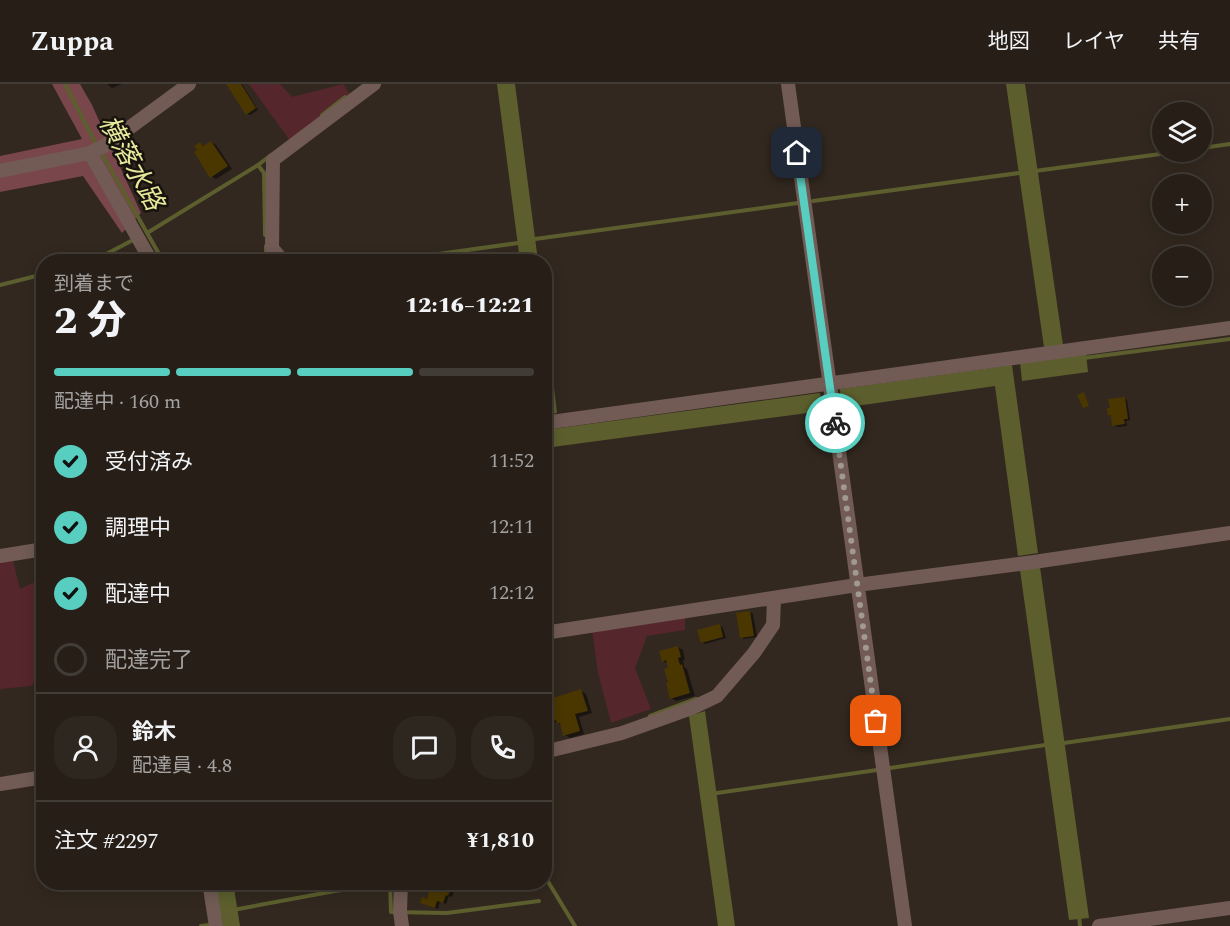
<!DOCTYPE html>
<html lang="ja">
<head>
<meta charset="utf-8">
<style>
	:root { --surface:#261e17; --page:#2e2720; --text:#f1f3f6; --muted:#a4a2a1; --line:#423c36; --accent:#58cec0 }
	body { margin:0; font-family:Spectral,"Noto Sans JP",serif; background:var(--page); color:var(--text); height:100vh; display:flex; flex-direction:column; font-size:22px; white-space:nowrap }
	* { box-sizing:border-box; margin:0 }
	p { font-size:20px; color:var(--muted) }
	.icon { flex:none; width:33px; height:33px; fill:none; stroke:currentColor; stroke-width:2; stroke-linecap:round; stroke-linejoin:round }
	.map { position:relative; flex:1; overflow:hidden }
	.sheet { position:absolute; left:36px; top:170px; width:516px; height:636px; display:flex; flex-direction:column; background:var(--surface); border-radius:24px; box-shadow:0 3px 15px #0003,0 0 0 2px var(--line) }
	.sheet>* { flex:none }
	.controls { position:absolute; left:1152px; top:18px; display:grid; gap:12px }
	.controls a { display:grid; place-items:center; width:60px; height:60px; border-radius:50%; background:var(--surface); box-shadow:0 3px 15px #0003,0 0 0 2px var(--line); font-size:30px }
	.pin { position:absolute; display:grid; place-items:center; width:51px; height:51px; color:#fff; margin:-26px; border-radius:12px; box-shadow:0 3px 9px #0006 }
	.courier { position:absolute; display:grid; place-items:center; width:60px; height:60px; margin:-30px; border:4px solid #58cec0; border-radius:50%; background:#fff; color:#222; box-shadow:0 2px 8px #0007 }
	.headline em { font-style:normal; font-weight:800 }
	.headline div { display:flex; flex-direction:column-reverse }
	.headline { display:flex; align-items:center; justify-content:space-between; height:102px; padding:0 18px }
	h1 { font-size:39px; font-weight:800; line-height:45px }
	.bar { display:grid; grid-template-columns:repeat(4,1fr); gap:9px 6px; align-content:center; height:72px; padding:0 18px }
	.bar i { height:8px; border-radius:4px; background:var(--line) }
	.bar .current { background:var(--accent) }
	.bar p { grid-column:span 4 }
	.line { display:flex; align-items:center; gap:15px; padding:0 18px; border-top:2px solid var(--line) }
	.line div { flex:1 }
	.round { display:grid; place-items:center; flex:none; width:63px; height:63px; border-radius:24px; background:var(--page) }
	ol { padding:0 18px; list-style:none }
	li { display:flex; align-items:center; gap:18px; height:66px }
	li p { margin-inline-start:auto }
	li .icon { padding:6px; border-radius:50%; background:var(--accent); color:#111; stroke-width:4 }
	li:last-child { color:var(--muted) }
	li i { width:33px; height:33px; border:3px solid var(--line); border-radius:50% }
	header { display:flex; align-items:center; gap:36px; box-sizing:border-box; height:84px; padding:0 30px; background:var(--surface); border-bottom:2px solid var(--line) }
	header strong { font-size:28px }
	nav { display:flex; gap:33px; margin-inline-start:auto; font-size:21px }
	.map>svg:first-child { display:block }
	.green { fill:#55262c }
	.forest { fill:#79464b }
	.water { fill:#5c5f2d }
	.shadow { fill:#0007 }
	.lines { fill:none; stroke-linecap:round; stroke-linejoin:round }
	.stream { stroke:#5c5f2d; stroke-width:4 }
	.building { fill:#4a3700 }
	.street { stroke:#715b54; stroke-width:14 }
	.done { stroke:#a19992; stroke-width:6; stroke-dasharray:0 10.8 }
	.route { stroke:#58cec0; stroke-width:8 }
	.labels { text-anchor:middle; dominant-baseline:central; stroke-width:5; stroke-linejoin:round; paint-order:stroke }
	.water-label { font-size:26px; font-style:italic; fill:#e5e99a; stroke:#17120e }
</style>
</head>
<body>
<header>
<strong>Zuppa</strong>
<nav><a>地図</a><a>レイヤ</a><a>共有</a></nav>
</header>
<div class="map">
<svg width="1230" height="842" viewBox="0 0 1230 842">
	<rect width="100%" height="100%" fill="#32281f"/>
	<path class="green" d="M249,0H280L292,13L343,0L351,12L291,58Z
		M12,473L20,505L43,494V589L31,602L0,605V477Z
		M685,532V546L647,552L635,584L651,625L611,639L598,589L592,546Z"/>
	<path class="forest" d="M52,0H80L92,21L141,129L122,149L83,92L0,108V72L82,55Z"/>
	<path class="water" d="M497,0H515L538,177H520Z
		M1006,0H1025L1063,261L1044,263Z
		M545,228L557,329L545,331H544Z
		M1086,270L1088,288L1022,297L1020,278Z
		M1012,281L1038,469L1018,472L995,302L842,324L840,305Z
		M820,309L823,327L545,364V346Z
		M1040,483L1089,834L1069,836L1020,486Z
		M705,627L735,842H718L689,632Z
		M215,798H233L240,842H223Z"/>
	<path class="shadow" d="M107,0H122L112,4Z
		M228,0H242L258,26L250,31L247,30Z
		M211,58L216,61L232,85L216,95L211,92L199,66L200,60L205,62Z
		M1124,314L1127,316L1130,336L1126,337L1127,342L1117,343L1114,341L1112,332L1109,331Z
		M750,528L753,530L757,553L744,555L741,553Z
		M720,542L723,544L726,554L705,560L702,558Z
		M678,563L683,566L685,576H683L684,583L687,585L695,612L676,617L671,614L669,580L663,577Z
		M581,607L586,610L592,629L579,633L584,650L570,654L565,651L562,641L553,637L555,628Z
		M438,798L455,805L452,813L449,812L446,820L440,818L438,825L425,820L434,808Z"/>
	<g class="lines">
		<path class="stream" d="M65,0L97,62
			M322,31L345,13
			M1202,64L1230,60
			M101,68L163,177
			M258,81L271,71
			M1035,87L1175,68
			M813,117L1019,89
			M147,149L258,81L264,89L265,151
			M535,155L798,119
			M266,162V172L271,177
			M93,177L133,156
			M388,177L518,159
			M0,201L44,190
			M1084,274L1230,255
			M650,632L696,615L697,618
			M1064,659L1230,635
			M890,684L1045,661
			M717,709L877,686
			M544,791L575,842
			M335,807L390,799L391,828L447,829L539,817
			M233,826L335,807L333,798
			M1079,831L1080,842
			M201,842L209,841"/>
	</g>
	<path class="building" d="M226,0H241L256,24L246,31Z
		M211,57L228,82L210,94L194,68L197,66L194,62L200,58L203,62Z
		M1084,308L1089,322L1083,324L1077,311Z
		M1125,313L1128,335H1124L1125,340L1112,342L1111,331L1108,332L1107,324H1110L1108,315Z
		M750,527L754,552L740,554L736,529Z
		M720,540L723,553L701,559L697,546Z
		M678,562L681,573L678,574L680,581L682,580L690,609L670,615L666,599L668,598L664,585L668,584L666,576L662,578L659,567Z
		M581,605L588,627L575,630L580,647L563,652L560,639L557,640L556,636L551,638L549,628L553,627L550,615Z
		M436,798H443L452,801L448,812L446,811L443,819L437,817L435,824L420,819L422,813L427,815L430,805L433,806Z"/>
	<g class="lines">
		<path class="street" d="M788,0L905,842
			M90,69L151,177
			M0,87L90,69L106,61L189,0
			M283,177L272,164L273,76L374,0
			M544,339L1230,244
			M0,472L44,465
			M544,549L857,501L1034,478L1230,449
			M544,668L622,649L692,624L717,612L754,569L773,541L774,515
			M0,700L44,693
			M209,798L216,842
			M401,798L400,827L402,842
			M1099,842L1230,824"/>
	</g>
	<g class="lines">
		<path class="done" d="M835,339L876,637"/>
		<path class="route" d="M797,69L835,339"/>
	</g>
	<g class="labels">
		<g class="water-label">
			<text transform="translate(131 79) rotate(61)">横落水路</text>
		</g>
	</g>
</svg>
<div class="controls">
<a><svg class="icon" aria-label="layers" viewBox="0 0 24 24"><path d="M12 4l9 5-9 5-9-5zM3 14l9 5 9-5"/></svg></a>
<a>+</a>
<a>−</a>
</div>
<div class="pin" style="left:876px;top:637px;background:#ea580c"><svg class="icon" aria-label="bag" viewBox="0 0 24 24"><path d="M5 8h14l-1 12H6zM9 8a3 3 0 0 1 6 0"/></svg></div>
<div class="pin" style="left:797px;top:69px;background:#1f2937"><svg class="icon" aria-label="home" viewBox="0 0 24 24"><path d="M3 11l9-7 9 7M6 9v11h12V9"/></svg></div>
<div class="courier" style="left:835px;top:339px"><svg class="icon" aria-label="bike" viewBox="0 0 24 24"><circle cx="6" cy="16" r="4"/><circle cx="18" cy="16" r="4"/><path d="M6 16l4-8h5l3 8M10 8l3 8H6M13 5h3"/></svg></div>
<section class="sheet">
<div class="headline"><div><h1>2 分</h1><p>到着まで</p></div><em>12:16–12:21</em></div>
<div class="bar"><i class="current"></i><i class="current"></i><i class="current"></i><i></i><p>配達中 · 160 m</p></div>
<ol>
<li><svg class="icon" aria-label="check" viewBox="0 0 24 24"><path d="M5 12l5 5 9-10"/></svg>受付済み<p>11:52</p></li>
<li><svg class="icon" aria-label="check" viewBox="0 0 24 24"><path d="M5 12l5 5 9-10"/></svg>調理中<p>12:11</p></li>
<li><svg class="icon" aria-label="check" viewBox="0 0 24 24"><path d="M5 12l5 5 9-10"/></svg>配達中<p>12:12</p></li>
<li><i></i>配達完了</li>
</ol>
<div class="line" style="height:108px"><a class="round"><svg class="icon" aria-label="person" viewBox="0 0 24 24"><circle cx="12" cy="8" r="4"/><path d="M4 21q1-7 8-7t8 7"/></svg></a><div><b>鈴木</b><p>配達員 · 4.8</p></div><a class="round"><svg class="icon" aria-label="chat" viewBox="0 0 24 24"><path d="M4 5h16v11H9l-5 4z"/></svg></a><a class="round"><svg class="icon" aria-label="phone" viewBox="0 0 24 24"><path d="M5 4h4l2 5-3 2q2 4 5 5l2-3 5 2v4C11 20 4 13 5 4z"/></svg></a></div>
<div class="line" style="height:78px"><div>注文 #2297</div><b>¥1,810</b></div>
</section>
</div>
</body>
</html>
